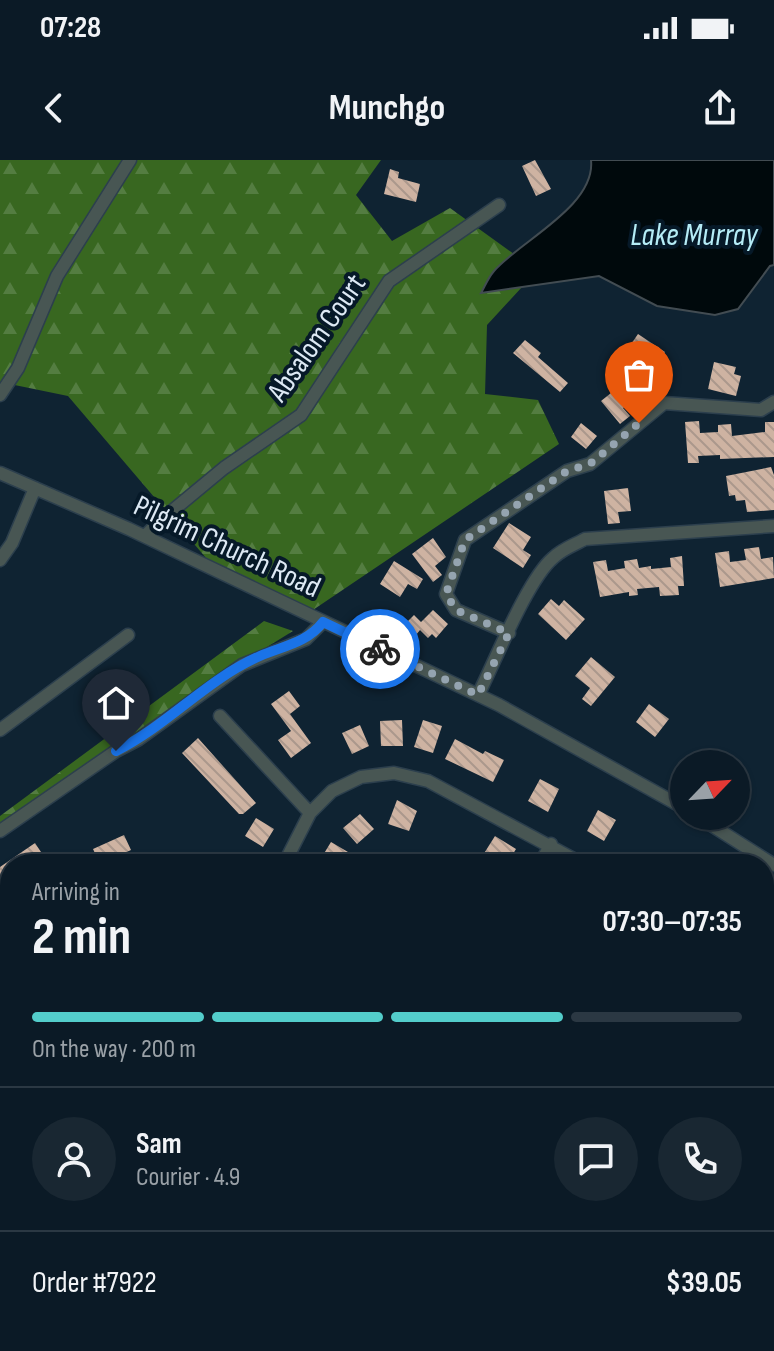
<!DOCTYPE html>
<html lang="en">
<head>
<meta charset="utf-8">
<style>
	:root { --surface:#0b1a26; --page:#192732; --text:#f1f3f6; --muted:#9aa1a7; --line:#2b3843; --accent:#53cdcb }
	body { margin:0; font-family:"Sofia Sans Condensed",sans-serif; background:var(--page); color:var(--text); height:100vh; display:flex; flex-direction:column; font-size:30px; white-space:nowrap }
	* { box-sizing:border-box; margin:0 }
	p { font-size:26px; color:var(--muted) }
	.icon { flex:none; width:44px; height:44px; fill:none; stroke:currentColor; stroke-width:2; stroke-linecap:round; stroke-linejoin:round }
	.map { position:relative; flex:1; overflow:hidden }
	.side { position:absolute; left:0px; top:694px; width:774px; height:498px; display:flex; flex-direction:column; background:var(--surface); border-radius:32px 32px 0 0; box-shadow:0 2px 6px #0004,0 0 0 2px var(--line) }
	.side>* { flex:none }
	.needle { width:52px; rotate:65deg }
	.fabs { position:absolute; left:670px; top:590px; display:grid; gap:16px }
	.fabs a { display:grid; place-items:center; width:80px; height:80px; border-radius:50%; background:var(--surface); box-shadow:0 2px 6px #0004,0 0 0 2px var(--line); font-size:40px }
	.pin { position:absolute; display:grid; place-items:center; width:68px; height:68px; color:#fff; margin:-82px -34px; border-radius:50% 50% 50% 0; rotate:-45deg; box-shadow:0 0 8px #0007 }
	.pin .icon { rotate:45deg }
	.courier { position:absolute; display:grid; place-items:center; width:80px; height:80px; margin:-40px; border:6px solid #1a73e8; border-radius:50%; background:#fff; color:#222; box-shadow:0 2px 10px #0007 }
	.head em { font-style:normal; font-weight:700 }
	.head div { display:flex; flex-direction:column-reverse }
	.head { display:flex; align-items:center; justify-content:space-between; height:136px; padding:0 32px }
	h1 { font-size:52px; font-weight:700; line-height:60px }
	.bar { display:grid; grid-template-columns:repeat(4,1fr); gap:12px 8px; align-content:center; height:96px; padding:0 32px }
	.bar i { height:10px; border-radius:6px; background:var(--line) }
	.bar .on { background:var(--accent) }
	.bar p { grid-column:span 4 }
	.line { display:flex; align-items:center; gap:20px; padding:0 32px; border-top:2px solid var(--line) }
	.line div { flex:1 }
	.round { display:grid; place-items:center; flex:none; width:84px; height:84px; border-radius:42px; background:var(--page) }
	.status { display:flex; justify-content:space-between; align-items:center; height:56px; padding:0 40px; background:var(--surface); direction:ltr }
	.status svg { height:22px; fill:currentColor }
	header { display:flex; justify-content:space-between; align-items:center; height:104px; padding:0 32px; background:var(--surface); font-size:36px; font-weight:700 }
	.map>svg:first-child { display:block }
	.forest { fill:url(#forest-firs) }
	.water { fill:#00090c; stroke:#424c52; stroke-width:2 }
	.building { fill:url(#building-back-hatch) }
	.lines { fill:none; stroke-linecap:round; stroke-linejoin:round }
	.minor-casing { stroke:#2c3f4d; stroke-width:15 }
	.minor { stroke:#485653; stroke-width:12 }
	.done { stroke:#95a4b0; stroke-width:8; stroke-dasharray:0 14.4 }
	.route { stroke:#1a73e8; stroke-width:10 }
	.labels { text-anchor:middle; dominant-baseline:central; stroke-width:8; stroke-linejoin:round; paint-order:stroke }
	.street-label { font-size:30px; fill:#dde9f4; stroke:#061928 }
	.water-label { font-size:32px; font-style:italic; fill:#b5ecf6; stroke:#061928 }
</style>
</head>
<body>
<div class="status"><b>07:28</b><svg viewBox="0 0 49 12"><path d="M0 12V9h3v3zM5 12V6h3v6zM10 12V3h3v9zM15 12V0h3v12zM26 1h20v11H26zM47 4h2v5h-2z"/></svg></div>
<header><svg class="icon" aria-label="back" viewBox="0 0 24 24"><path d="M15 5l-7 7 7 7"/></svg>Munchgo<svg class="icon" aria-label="share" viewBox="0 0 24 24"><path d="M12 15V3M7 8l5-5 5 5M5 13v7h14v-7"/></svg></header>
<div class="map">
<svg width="774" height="1191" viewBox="0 0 774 1191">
	<defs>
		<pattern id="forest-firs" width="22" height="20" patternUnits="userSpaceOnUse" patternTransform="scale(2)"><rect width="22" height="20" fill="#386720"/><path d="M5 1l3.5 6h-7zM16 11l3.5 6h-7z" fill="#547d41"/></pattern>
		<pattern id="building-back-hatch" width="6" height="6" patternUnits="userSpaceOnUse" patternTransform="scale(2)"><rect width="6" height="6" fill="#ceb3a2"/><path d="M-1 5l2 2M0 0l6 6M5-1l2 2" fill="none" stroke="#ab988c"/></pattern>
	</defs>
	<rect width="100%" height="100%" fill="#0f2332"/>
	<path class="forest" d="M0,0H381L356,35L392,81L450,48L514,94L493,112L482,133L522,127L487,165L485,234L538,240L559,284L307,454L218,412L68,236L0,222Z
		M264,461L293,471L202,527L113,600L0,677V656Z"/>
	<path class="water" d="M591,0H774V105L770,106L738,149L715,155L657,146L599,116L481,133C485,126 488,118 494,111C520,81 596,46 591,0Z"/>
	<path class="building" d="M535,0L551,29L536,36L522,6Z
		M390,9L399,12L398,18L420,24L416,42L384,34Z
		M638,174L665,192L650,213L634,202L624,216L614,209Z
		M525,180L541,193L538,197L568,223L560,232L513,193Z
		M714,202L736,207L734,214L741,216L736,236L708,229Z
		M621,225L632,240L623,248L630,256L620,264L601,241Z
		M699,261L700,273L718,272V265L731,264L732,276L765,272V262H774V297L720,299V295L698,296L699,303H688L685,262Z
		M581,263L597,276L586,289L571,277Z
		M771,307L774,315V350L747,352L745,340L736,341L735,335L729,336L726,316Z
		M628,328L631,351L618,352L620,363L608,364L604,331Z
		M509,363L531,377L523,390L531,395L523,408L493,388Z
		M433,378L446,397L435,406L442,415L433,422L412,394Z
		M759,387L761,399L773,397L774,418L720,427L715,393L729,391L730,402L746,400L744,389Z
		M682,396L684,426H678L679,435L660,436L659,427L637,429L638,435L629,436V432L600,437L593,402L606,400L608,411L625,408L624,401L637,399L639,408L651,406V409L671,407L670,398Z
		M394,401L423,419L417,429L408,424L400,437L380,424Z
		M551,439L559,446L564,440L585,459L566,480L538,454Z
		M433,450L448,464L436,478L432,474L428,478L420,470L416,475L405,464L414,455L421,462Z
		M591,497L615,517L591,546L582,539L590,528L575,516Z
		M289,531L300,546L290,554L311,583L291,598L278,580L291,571L271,544Z
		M649,544L669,559L655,577L636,562Z
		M402,560L403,586H381L380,561Z
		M423,560L442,566L433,593L414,587Z
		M360,565L369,586L352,594L342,573Z
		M198,578L256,643L243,654H239L182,593Z
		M455,579L483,594L485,591L504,600L493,622L445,599Z
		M540,619L559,629L548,652L528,641Z
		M397,640L417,651L409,671L388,664Z
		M598,650L616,660L604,681L587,671Z
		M360,654L374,669L357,684L343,668Z
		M256,658L274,669L263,687L245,676Z
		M124,675L131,690L116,697L120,704H100L93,689Z
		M495,676L516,689L507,704H497L483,695Z
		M331,682L348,692L341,704H327L320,700Z
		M35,683L49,704H10V732L3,737L0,732V707Z
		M764,1100L774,1111V1139L769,1143L764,1136Z
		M695,1182H734L742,1191H702Z"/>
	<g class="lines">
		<defs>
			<path id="minor" d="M0,235L18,208L57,116L130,0
				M0,313L129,369L499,545L684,648
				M145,376L160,361L224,308L301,255L389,121L499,45
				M0,400L12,383L35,328
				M509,473L456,450L446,434L465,380L567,311L590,304L664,243L761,250L774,242
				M478,535C495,502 527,420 553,398C562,389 574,385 585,379L774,366
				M220,556L310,653
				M0,570L128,475
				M697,656L774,705
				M0,671L116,591L139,579L242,505L306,479L323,462
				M284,704L310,653L332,631L361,617L394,613L428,621L583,704
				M540,704L551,684
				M764,764L774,753
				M0,772L10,765
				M764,816L774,823
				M0,898L10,905
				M764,1027L774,1012
				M764,1177L774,1189
				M479,1191L480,1182"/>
		</defs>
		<use href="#minor" class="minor-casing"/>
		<use href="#minor" class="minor"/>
	</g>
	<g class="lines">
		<path class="done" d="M380,489L478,535L509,473L456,450L446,434L465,380L567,311L590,304L639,263"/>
		<path class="route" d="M116,591C168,565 207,519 260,496C283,486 307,483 323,462L380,489"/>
	</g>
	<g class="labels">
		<g class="street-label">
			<text transform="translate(317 178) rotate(-55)">Absalom Court</text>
			<text transform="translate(227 387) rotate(25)">Pilgrim Church Road</text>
		</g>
		<g class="water-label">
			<text x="694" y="75">Lake Murray</text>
		</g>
	</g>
</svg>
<div class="fabs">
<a><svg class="needle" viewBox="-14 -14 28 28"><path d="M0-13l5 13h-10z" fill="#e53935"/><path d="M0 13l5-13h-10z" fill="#9aa1a7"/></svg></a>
</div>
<div class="pin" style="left:639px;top:263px;background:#ea580c"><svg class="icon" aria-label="bag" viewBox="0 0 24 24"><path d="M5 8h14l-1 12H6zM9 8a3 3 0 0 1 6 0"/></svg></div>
<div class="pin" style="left:116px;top:591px;background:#1f2937"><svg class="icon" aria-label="home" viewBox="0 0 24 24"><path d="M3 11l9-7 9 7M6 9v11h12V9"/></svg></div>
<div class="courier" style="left:380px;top:489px"><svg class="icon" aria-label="bike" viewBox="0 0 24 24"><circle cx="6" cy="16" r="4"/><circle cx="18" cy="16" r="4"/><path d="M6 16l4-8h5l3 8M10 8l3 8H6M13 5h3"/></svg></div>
<section class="side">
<div class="head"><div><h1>2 min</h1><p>Arriving in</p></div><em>07:30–07:35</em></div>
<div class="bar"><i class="on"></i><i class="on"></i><i class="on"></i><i></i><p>On the way · 200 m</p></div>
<div class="line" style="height:144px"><a class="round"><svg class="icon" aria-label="person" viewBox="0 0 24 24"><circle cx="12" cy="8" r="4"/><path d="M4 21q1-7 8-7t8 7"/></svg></a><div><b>Sam</b><p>Courier · 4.9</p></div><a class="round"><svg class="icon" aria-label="chat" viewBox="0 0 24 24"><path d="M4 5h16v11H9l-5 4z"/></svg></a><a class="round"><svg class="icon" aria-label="phone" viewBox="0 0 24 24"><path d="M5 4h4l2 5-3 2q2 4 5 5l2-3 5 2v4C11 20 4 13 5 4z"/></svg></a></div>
<div class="line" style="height:104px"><div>Order #7922</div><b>$39.05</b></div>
</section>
</div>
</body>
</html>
